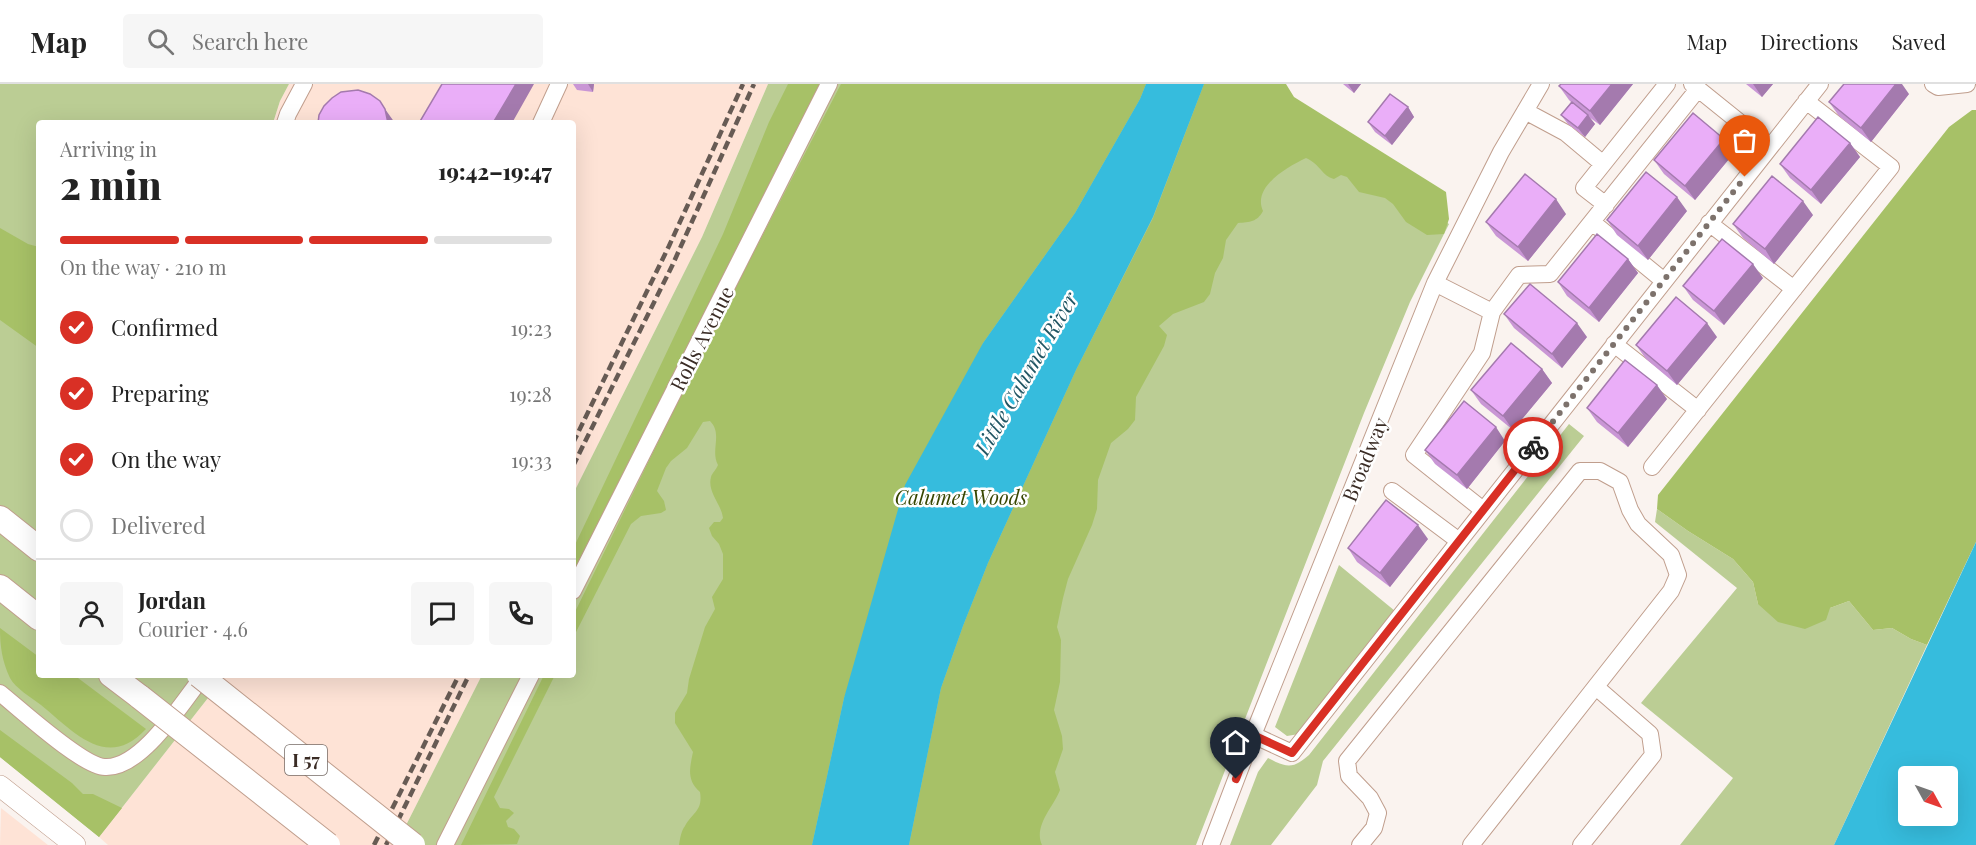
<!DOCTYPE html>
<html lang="en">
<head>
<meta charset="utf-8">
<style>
	:root { --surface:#fff; --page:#f6f6f6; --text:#222; --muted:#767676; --line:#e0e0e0; --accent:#d93025 }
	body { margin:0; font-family:"Playfair Display",serif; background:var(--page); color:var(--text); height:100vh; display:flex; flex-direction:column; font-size:22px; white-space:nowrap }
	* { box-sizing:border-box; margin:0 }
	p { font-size:20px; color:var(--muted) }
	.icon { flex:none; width:33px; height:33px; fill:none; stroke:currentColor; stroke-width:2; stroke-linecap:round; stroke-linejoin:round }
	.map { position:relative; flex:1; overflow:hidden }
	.side { position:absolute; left:36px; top:36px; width:540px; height:558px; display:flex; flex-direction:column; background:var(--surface); border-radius:6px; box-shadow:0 6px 24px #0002 }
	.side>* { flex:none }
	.needle { width:39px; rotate:130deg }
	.tools { position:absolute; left:1898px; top:682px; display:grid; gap:12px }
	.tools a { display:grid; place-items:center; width:60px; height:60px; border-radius:6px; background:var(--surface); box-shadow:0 6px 24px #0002; font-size:30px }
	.pin { position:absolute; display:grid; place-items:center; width:51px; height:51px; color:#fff; margin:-62px -26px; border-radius:50% 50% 50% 0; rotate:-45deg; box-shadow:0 0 6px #0007 }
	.pin .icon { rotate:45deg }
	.courier { position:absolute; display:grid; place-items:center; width:60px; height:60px; margin:-30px; border:4px solid #d93025; border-radius:50%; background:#fff; color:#222; box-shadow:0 2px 8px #0007 }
	.overview em { font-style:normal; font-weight:800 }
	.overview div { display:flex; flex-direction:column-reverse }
	.overview { display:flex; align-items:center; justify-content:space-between; height:102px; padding:0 24px }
	h1 { font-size:39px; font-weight:800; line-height:45px }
	.bar { display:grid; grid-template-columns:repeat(4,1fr); gap:9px 6px; align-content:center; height:72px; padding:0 24px }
	.bar i { height:8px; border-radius:4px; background:var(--line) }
	.bar .selected { background:var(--accent) }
	.bar p { grid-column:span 4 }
	.line { display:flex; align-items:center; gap:15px; padding:0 24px; border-top:2px solid var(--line) }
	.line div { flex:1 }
	.round { display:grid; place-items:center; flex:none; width:63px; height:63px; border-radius:6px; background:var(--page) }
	ol { padding:0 24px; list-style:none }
	li { display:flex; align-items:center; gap:18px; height:66px }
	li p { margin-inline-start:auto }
	li .icon { padding:6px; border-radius:50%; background:var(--accent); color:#fff; stroke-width:4 }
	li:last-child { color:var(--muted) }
	li i { width:33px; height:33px; border:3px solid var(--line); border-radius:50% }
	header { display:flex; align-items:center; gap:36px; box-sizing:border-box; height:84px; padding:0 30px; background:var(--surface); border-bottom:2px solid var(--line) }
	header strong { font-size:28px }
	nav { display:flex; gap:33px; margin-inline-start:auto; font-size:21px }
	.search { width:420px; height:54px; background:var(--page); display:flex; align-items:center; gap:15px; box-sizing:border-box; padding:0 21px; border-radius:6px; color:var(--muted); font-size:22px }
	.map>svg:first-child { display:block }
	.built { fill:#fee3d6 }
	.green { fill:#bbcd94 }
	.forest { fill:#a7c167 }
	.water { fill:#36bcdd; fill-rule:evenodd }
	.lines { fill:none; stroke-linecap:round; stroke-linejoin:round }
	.minor-casing { stroke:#c09e8d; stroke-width:18 }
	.major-casing { stroke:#c09e8d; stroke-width:22 }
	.highway-casing { stroke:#c09e8d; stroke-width:26 }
	.minor { stroke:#fff; stroke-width:16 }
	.major { stroke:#fff; stroke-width:21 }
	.highway { stroke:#fff; stroke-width:24 }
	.rail { stroke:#675b54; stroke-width:4.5; stroke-dasharray:9 4.5; stroke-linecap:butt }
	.highway-bridge-casing { stroke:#c09e8d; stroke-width:26; stroke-linecap:butt }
	.highway-bridge { stroke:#fff; stroke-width:24 }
	.wall { fill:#c996d5 }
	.shaded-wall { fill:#a47aae }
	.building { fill:#eaaef8; stroke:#a47aae; stroke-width:1.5 }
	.done { stroke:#7d726c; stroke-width:6; stroke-dasharray:0 10.8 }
	.route { stroke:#d93025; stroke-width:8 }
	.labels { text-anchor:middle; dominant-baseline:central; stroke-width:5; stroke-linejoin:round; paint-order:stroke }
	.shield { fill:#fff; stroke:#756b66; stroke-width:1.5 }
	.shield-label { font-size:18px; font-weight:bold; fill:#3a2c25 }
	.street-label { font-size:20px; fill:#3a2c25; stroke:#fff }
	.park-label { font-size:20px; font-style:italic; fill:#374600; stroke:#fff }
	.water-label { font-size:21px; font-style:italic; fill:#215664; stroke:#fff }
</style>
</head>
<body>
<header>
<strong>Map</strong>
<div class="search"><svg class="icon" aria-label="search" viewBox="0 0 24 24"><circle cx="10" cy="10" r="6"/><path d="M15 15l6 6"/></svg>Search here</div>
<nav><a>Map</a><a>Directions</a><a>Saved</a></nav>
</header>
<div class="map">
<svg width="1976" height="761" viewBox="0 0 1976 761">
	<rect width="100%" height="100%" fill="#faf3ef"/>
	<path class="built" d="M289,0H768L702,153L573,410V39H273L280,17Z
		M226,591H482L396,761H108L99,753Z
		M1,724L48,761H0Z"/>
	<path class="green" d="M0,0H289L280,17L273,39H39V591H226L99,753L0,673Z
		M768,0H1225L1449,140L1410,218L1364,329L1196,761H396L482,591H573V410L702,153Z
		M1569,340L1584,352L1323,677L1317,701L1271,761H1230L1258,688L1268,674C1287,684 1293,685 1309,671Z
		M1657,425L1688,447L1733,475L1753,498L1758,520L1830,524L1849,517L1873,546L1892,544L1911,555L1927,561L1834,761H1680L1733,694L1641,619L1737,504L1655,438Z
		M1339,481L1395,527L1299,650L1287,652L1275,643Z"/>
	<path class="forest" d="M788,0H823L573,498V465L723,150L769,38Z
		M841,0H1146L1140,15L1075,129L983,259L844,614L812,761H679C680,755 681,747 685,742C693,728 703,727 700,708C686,696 690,683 693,668L675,639V629L687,609L689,595L705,543L715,525L712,513L723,495V470L719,460L712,452L709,444L714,438H720L723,434C721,419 707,408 711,393C712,389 716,386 718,381C710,366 723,350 710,337L703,338L687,364L671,377L666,384L657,407L664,417L666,426L661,429L641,432L631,440L573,554V532L703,266Z
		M1204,0H1286L1294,13L1446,108L1449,135L1444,150L1427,151L1406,138L1393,120L1385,114L1359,108L1347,93L1341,91L1334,95C1322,92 1321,81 1306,74C1287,83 1252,103 1263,127C1257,138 1250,138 1238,139L1226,156L1223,174L1215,189L1210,210L1204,218L1173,230L1159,242L1167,251L1164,262L1136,313L1135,336L1128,345L1111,359L1098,396L1097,425L1092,441L1068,495L1063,514L1057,543L1061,556L1060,598L1054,626L1062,652L1063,665L1055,688L1060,706C1054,722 1033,742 1042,761H909L941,604L963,542L988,479L1076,286L1153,134Z
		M1972,26H1976V458L1927,561L1911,555L1892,544L1873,546L1849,517L1830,524L1826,536L1805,545L1778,538L1758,520L1753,498L1733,475L1688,447L1657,425L1658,411L1949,43Z
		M0,144L28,160L39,163V264L0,236Z
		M0,544L39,573V591H74L146,645C107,687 74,648 41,621C32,614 15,604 10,594C2,577 0,562 0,544Z
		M544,591H555L494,713L500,724L509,725L514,729L506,737L508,743L514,745L520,752L517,760L461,761Z
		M0,646L72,699L83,710H93L122,724L99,753L0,673Z"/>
	<path class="water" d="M1146,0H1204L1153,133L1076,286L988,479L963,542L941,604L909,761H812L844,614L905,401L983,259L1075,129L1140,15Z
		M1976,458V761H1834ZM1908,693H1947V732H1908Z"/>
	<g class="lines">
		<defs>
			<path id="minor" d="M1692,0L1769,62
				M1933,0L1938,3L1967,0
				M1525,27L1566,49L1603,80
				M285,39L288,30L304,0
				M541,39L559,0
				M1606,121L1584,104L1667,0
				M1592,138L1664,197
				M1709,139L1794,205
				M1435,199L1492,228L1519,191L1550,190L1698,5
				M1614,260L1698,326
				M1652,383L1891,83L1806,17
				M1392,407L1459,457
				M1483,426L1414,371L1482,269L1492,228
				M573,507L829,0
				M0,609C20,625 83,683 105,683C142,685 183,617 204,591
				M1253,651L1292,669L1820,0
				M445,761L531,591
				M1211,761L1253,651L1435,199L1501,68L1541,0
				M1360,761L1374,744L1378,729L1370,714L1349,692L1347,677L1580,387H1600L1620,398L1630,426L1638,440L1671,471L1678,491L1671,507L1471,761
				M1581,761L1653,671L1650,650L1596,603"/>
			<path id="major" d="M0,702L75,761"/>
			<path id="highway" d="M0,434L39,465
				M0,503L39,534
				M111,591L140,613"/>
		</defs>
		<use href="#minor" class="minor-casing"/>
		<use href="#major" class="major-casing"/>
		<use href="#highway" class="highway-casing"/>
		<use href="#minor" class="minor"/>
		<use href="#major" class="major"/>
		<use href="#highway" class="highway"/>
		<path class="rail" d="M573,359L669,162L743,0
			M573,382L672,182L754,0
			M374,761L459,591
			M386,761L469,591"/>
		<defs>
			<path id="highway-bridge" d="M199,591L413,761
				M140,613L328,761"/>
		</defs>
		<use href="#highway-bridge" class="highway-bridge-casing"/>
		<use href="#highway-bridge" class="highway-bridge"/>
	</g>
	<path class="wall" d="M573,0H594L593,8L577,6Z
		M1343,0H1361L1354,9Z
		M1633,0L1600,41L1589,33L1595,40L1585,53L1568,40L1561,31L1571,18L1569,16L1559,2Z
		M1746,0H1773L1762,13Z
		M1909,10L1871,58L1839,32L1829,18Z
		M1408,23L1414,33L1392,61L1375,48L1368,38Z
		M1850,59L1860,73L1821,120L1790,94L1780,80Z
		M1734,69L1695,116L1664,90L1654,76Z
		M1687,127L1648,176L1617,151L1607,136Z
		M1566,130L1528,177L1496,152L1486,138Z
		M1813,131L1774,180L1743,154L1733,140Z
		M1628,175L1638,189L1599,238L1567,212L1558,198Z
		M1763,194L1724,241L1693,216L1683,202Z
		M1504,230L1587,253L1562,284L1514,244Z
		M1717,253L1677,301L1646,275L1636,261Z
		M1542,285L1552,299L1513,346L1481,320L1471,306Z
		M1667,315L1628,363L1597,338L1587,324Z
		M1505,357L1467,405L1435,380L1425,366Z
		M1428,455L1390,503L1357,478L1348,464Z"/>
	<path class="shaded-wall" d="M516,0H534L512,39H493Z
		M588,0H594L593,8Z
		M1348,0H1361L1354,9Z
		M1612,0H1633L1600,41L1590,27Z
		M1753,0H1773L1762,13Z
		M1896,0H1902L1909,10L1871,58L1861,44Z
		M1408,23L1414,33L1392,61L1385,52Z
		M385,25L395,39H388Z
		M1588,31L1595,40L1585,53L1578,44Z
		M1724,55L1734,69L1695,116L1685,102Z
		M1850,59L1860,73L1821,120L1811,106Z
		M1677,113L1687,127L1648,176L1638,162Z
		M1556,115L1566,130L1528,177L1518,163Z
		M1803,117L1813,131L1774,180L1765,165Z
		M1628,175L1638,189L1599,238L1589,224Z
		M1753,180L1763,194L1724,241L1714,227Z
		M1577,239L1587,253L1562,284L1552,270Z
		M1707,239L1717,253L1677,301L1667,287Z
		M1542,285L1552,299L1513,346L1503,332Z
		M1657,301L1667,315L1628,363L1618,349Z
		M1496,343L1505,357L1467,405L1457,391Z
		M1418,441L1428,455L1390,503L1380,489Z"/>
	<path class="building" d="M442,0H516L493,39H419Z
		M1561,0H1612L1590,27L1559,2Z
		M1844,0H1896L1861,44L1829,18Z
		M358,6L370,10L380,17L385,25L388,39H318L319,31L324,22L332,14L341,8Z
		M1390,10L1408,23L1385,52L1368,38Z
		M1572,18L1588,31L1578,44L1561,31Z
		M1693,29L1724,55L1685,102L1654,76Z
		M1818,33L1850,59L1811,106L1780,80Z
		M1646,88L1677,113L1638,162L1607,136Z
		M1525,90L1556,115L1518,163L1486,138Z
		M1772,92L1803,117L1765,165L1733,140Z
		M1597,150L1628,175L1589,224L1558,198Z
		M1722,155L1753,180L1714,227L1683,202Z
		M1530,200L1577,239L1552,270L1504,230Z
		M1676,213L1707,239L1667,287L1636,261Z
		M1511,259L1542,285L1503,332L1471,306Z
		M1625,276L1657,301L1618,349L1587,324Z
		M1464,317L1496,343L1457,391L1425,366Z
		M1386,416L1418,441L1380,489L1348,464Z"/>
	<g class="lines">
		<path class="done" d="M1533,363L1745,93"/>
		<path class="route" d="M1236,695L1253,651L1292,669L1533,363"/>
	</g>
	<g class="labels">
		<rect class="shield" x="285" y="661" width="42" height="30" rx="4.5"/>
		<g class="shield-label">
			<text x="306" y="676">I 57</text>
		</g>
		<g class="street-label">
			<text transform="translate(701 254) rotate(-63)">Rolls Avenue</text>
			<text transform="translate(1364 375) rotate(-68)">Broadway</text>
		</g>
		<g class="park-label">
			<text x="961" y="412">Calumet Woods</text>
		</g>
		<g class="water-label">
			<text transform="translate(1025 289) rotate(-60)">Little Calumet River</text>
		</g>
	</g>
</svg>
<div class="tools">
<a><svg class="needle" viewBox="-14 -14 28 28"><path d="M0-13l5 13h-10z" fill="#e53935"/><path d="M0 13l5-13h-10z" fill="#767676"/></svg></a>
</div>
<div class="pin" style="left:1745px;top:93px;background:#ea580c"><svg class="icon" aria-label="bag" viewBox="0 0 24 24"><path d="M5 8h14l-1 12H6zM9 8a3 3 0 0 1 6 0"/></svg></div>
<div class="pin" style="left:1236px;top:695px;background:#1f2937"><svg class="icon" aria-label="home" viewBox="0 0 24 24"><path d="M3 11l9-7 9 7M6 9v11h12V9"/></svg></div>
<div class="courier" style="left:1533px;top:363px"><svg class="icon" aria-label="bike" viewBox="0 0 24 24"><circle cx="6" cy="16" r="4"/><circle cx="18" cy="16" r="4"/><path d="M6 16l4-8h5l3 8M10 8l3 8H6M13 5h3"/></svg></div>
<section class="side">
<div class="overview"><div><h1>2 min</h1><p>Arriving in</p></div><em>19:42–19:47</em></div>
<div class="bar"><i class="selected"></i><i class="selected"></i><i class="selected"></i><i></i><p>On the way · 210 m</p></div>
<ol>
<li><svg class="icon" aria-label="check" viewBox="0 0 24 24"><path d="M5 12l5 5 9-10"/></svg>Confirmed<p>19:23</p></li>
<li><svg class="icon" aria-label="check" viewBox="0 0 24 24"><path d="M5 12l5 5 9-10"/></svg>Preparing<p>19:28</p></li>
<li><svg class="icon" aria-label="check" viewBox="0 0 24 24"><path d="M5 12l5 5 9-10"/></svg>On the way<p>19:33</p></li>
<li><i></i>Delivered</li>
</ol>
<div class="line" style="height:108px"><a class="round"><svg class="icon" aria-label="person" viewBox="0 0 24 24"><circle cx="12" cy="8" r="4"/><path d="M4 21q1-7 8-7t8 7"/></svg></a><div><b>Jordan</b><p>Courier · 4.6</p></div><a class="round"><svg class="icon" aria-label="chat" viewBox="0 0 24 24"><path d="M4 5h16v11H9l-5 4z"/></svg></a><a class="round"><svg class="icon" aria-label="phone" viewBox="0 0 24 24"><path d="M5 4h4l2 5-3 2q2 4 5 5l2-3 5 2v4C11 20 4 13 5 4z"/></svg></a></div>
</section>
</div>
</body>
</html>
